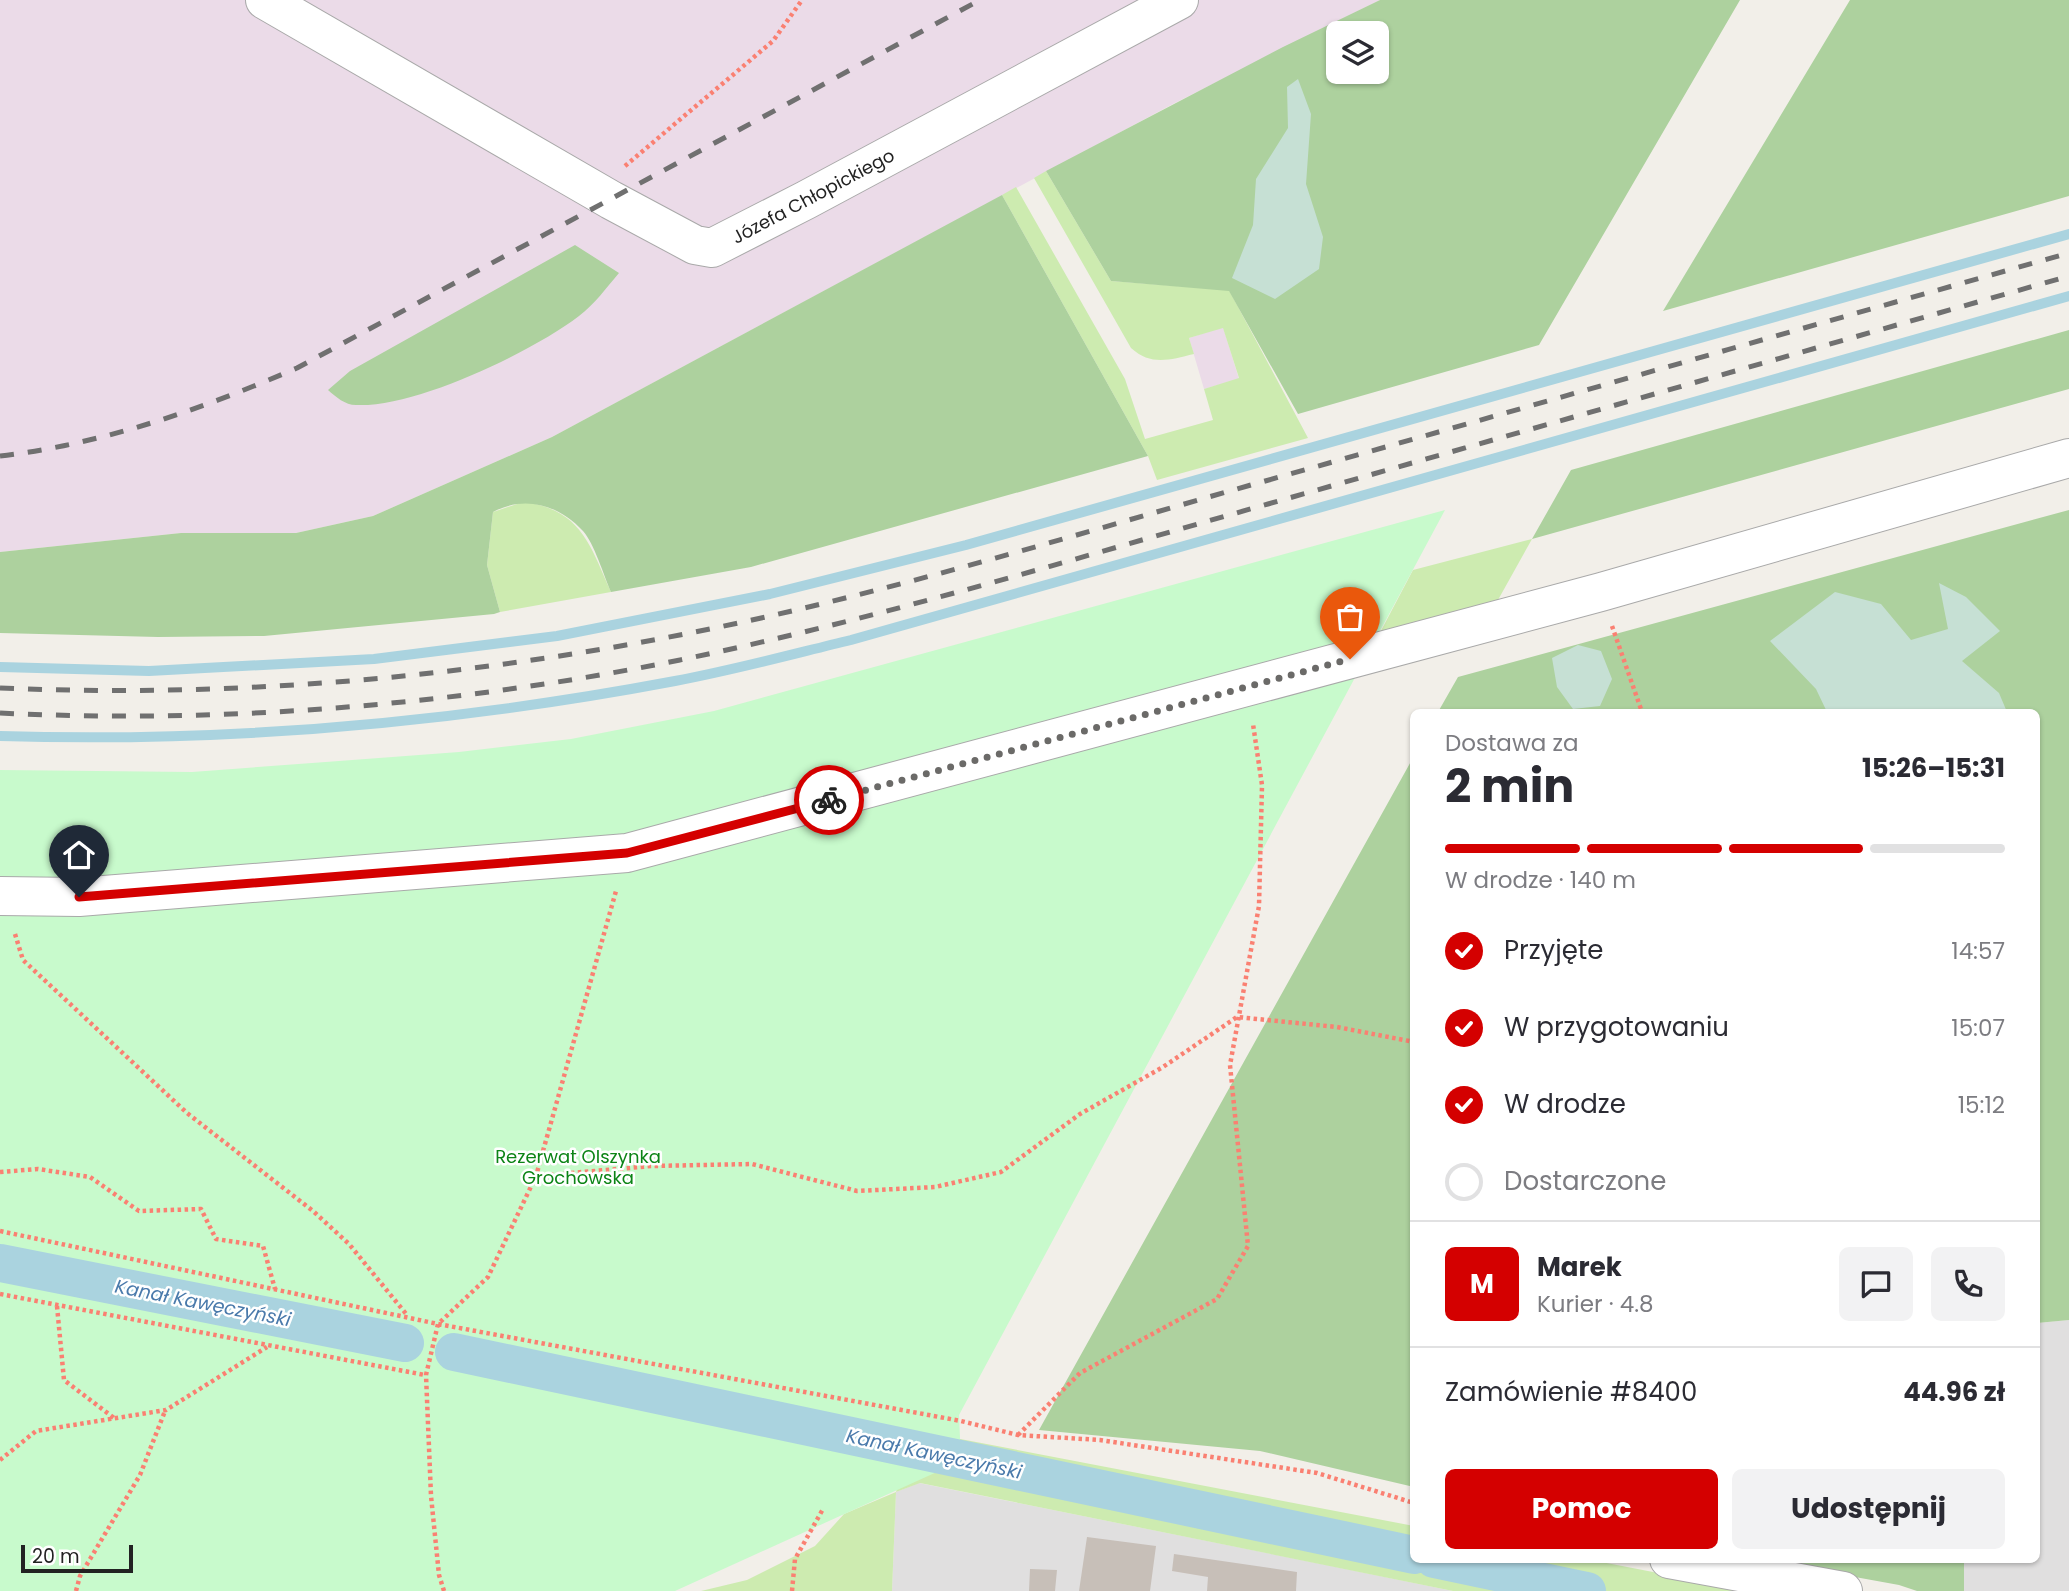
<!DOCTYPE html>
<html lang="pl">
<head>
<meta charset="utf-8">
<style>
	:root { --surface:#fff; --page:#f2f2f3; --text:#2b2b33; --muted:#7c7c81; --line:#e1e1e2; --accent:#d40000 }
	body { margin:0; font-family:Poppins,sans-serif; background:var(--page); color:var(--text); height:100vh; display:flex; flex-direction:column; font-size:26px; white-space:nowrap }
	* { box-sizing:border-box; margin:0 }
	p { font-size:23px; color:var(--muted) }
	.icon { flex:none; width:38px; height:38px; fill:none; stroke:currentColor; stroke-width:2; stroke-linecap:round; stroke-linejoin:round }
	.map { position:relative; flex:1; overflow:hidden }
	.details { position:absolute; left:1410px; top:709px; width:630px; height:854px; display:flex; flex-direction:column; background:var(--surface); border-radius:10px; box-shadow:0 2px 5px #0004 }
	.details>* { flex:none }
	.controls { position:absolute; left:1326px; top:21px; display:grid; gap:14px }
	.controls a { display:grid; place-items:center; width:63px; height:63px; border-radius:10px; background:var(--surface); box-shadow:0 2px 5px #0004; font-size:35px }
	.scale { position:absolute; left:21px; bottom:18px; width:112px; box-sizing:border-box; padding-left:7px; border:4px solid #222; border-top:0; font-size:19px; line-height:24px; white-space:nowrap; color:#222; -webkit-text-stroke:5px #fff; paint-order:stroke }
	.pin { position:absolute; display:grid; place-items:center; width:60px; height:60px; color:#fff; margin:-72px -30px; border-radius:50% 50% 50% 0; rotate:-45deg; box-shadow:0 0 7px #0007 }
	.pin .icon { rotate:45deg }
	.courier { position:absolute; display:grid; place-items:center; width:70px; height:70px; margin:-35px; border:5px solid #d40000; border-radius:50%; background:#fff; color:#222; box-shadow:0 2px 9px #0007 }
	.headline em { font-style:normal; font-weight:700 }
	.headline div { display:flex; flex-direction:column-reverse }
	.headline { display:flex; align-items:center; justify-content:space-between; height:119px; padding:0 35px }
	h1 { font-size:46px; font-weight:700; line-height:52px }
	.bar { display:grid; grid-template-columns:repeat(4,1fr); gap:10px 7px; align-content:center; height:84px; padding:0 35px }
	.bar i { height:9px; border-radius:5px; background:var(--line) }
	.bar .selected { background:var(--accent) }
	.bar p { grid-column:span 4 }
	.line { display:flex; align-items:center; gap:18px; padding:0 35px; border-top:2px solid var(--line) }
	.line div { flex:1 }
	.round { display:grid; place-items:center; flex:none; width:74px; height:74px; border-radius:10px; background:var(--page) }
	ol { padding:0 35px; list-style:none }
	li { display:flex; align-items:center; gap:21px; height:77px }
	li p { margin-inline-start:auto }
	li .icon { padding:7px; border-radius:50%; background:var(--accent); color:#fff; stroke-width:4 }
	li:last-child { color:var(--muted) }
	li i { width:38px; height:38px; border:4px solid var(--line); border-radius:50% }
	.button { display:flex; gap:14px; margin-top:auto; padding:14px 35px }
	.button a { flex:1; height:80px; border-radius:10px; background:var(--accent); color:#fff; font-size:28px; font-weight:700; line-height:80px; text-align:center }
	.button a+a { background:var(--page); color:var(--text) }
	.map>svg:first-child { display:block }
	.residential { fill:#e0dfdf }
	.industrial { fill:#ebdbe8 }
	.grass { fill:#cdebb0 }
	.forest { fill:#add19e; fill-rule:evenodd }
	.wetland { fill:#c6e0d4 }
	.park { fill:#c8facc }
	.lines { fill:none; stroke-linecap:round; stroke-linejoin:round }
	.stream { stroke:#aad3df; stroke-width:10 }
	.canal { stroke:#aad3df; stroke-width:38 }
	.building { fill:#c7bfb8 }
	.minor-casing { stroke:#a9a9a9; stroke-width:40 }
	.path { stroke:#fa8072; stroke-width:4.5; stroke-dasharray:3.5 3.5; stroke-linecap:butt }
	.minor { stroke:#fff; stroke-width:38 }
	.rail { stroke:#707070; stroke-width:5; stroke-dasharray:14 14; stroke-linecap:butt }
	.done { stroke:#6b6a68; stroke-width:7; stroke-dasharray:0 12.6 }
	.route { stroke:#d40000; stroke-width:9 }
	.labels { text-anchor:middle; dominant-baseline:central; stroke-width:5; stroke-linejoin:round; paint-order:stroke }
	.street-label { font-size:18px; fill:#222; stroke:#fff }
	.park-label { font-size:18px; fill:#0c8416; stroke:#fff }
	.water-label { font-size:19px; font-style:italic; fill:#4a7aab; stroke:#fff }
</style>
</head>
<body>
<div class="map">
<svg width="2069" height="1591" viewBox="0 0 2069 1591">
	<rect width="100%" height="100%" fill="#f2efe9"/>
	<path class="residential" d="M2069,1320V1591H1964V1559H2037V1323Z
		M919,1483L1336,1567L1453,1591H892L896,1492Z"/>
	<path class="industrial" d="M0,0H1380L1171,105L552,437L373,516L296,533H181L0,552Z
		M1223,327L1239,379L1204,389L1189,338Z"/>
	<path class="grass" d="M1046,171L1111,281L1229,290L1308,438L1157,480L1148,456L1002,195L1016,187L1125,379L1145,439L1213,420L1204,389L1239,378L1223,328L1189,338L1194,354C1169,360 1151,366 1131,348L1034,178Z
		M523,502C581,509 590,545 611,592L500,612L487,565L493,512Z
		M1532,539L1474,643L1364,663L1413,570Z
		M913,1430L1414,1526V1559H1586L1751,1591H1453L920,1483L896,1492L892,1591H701L747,1580L815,1546L844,1514L896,1492Z"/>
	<path class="forest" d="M1380,0H1740L1539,345L1298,414L1229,291L1111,281L1046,171L1283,47ZM1339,33H1377V72H1339Z
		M1850,0H2069V196L1663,311Z
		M1002,195L1148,456L751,567L611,592C604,576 594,543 583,531C559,505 525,495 493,512L487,565L500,612L494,614L264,636L158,637L0,633V552L181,533H296L373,516L552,437Z
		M575,245L619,273C607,287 594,305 579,316C532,352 415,408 356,405C345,405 336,397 328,390L350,371Z
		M2069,330V389L1532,539L1571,470Z
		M2069,510V1320L2037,1323V712H1438L1458,677Z
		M1414,756V1487L1260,1451L1039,1430Z
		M1756,1559H1964V1591H1917L1899,1585Z"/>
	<path class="wetland" d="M1298,79L1311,114L1306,184L1323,237L1319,269L1275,299L1232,278L1253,225L1256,179L1288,128L1287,87Z
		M1939,583L1966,597L2000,631L1962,661L1999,693L2007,712H1827L1816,689L1770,641L1835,592L1881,604L1911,640L1948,629Z
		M1578,645L1601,651L1612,679L1600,706L1573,709L1557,687L1552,658Z"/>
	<path class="park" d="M1445,510L959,1415L961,1461L675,1591H0V770L192,772L459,752L571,739L714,711Z"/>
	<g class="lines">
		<path class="stream" d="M0,667L149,671L374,659L557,636L770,594L966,545L2069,234
			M0,736C227,743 452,723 675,681C734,670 793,654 851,640L2069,296"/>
		<path class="canal" d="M0,1263L405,1343
			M454,1352L1414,1555
			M1434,1559L1587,1591"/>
	</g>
	<path class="building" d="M1087,1537L1156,1546L1150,1591H1079Z
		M1174,1554L1297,1572L1296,1591H1207L1208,1577L1172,1571Z
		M1030,1569L1057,1570L1055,1591H1029Z"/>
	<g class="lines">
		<defs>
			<path id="minor" d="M265,0L611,200L695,245L712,248L806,200L1179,0
				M0,896L79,897L627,853L1601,592L2069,458
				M1669,1559L1843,1591"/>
		</defs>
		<use href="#minor" class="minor-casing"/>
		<path class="path" d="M625,166L773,41L802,0
			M1612,626L1642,712
			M15,934L23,960L187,1113L313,1211L349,1244L407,1315
			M0,1172L38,1169L90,1177L139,1211L201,1209L216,1239L263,1246L275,1289
			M536,1176L652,1166L752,1164L857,1191L935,1187L1001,1172L1080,1114L1163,1067L1237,1017L1337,1027L1414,1042
			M0,1231L438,1324L961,1421L1018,1435L1100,1440L1317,1473L1414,1503
			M0,1294L425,1375
			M57,1306L64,1380L114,1418
			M1018,1435L1080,1373L1217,1299L1248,1246L1230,1065L1259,906L1262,785L1253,724
			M0,1460L36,1431L166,1410L267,1347
			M76,1591L80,1576L140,1475L165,1411
			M444,1591L439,1575L431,1496L426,1375L438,1324L488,1277L536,1176L616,891
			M792,1591L795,1559L823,1509"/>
		<use href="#minor" class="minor"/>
		<path class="rail" d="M0,456C103,444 202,409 297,368L980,0
			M0,688C232,698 463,678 690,633C882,595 1070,536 1258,483C1528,407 1799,329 2069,253
			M0,713C227,724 457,705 680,660C878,619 1073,559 1268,504C1535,428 1802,352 2069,276"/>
	</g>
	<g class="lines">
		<path class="done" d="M829,800L1350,659"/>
		<path class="route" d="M79,897L627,853L829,800"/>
	</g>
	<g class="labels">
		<g class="street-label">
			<text transform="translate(813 196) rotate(-28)">Józefa Chłopickiego</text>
		</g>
		<g class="park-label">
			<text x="578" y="1156">Rezerwat Olszynka<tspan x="578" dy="21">Grochowska</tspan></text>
		</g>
		<g class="water-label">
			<text transform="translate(203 1303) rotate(11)">Kanał Kawęczyński</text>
			<text transform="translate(934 1454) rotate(12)">Kanał Kawęczyński</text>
		</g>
	</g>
</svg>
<div class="controls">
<a><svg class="icon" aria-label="layers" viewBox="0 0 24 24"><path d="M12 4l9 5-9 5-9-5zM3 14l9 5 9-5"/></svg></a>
</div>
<div class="scale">20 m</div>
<div class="pin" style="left:1350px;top:659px;background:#ea580c"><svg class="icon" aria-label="bag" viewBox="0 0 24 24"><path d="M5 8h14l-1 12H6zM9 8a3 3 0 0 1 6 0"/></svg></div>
<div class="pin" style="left:79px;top:897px;background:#1f2937"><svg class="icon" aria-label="home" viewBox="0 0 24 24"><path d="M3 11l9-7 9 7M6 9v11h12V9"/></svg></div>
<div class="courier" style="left:829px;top:800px"><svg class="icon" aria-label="bike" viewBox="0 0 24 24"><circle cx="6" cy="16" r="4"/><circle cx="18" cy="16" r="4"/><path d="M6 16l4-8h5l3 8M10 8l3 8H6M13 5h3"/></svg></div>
<section class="details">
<div class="headline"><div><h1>2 min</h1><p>Dostawa za</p></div><em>15:26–15:31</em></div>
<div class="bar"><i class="selected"></i><i class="selected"></i><i class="selected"></i><i></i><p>W drodze · 140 m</p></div>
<ol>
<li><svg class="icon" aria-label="check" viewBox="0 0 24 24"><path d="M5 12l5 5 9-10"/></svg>Przyjęte<p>14:57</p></li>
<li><svg class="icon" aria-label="check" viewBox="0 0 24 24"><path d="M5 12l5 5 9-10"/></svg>W przygotowaniu<p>15:07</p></li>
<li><svg class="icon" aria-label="check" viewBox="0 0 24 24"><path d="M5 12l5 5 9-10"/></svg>W drodze<p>15:12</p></li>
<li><i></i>Dostarczone</li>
</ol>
<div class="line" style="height:126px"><b class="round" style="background:var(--accent);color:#fff">M</b><div><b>Marek</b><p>Kurier · 4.8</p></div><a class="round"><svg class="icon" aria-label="chat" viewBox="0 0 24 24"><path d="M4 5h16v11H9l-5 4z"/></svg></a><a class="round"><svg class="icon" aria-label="phone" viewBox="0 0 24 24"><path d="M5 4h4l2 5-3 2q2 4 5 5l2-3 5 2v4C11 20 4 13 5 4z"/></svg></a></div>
<div class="line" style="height:91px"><div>Zamówienie #8400</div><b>44.96 zł</b></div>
<div class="button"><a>Pomoc</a><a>Udostępnij</a></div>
</section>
</div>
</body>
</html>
